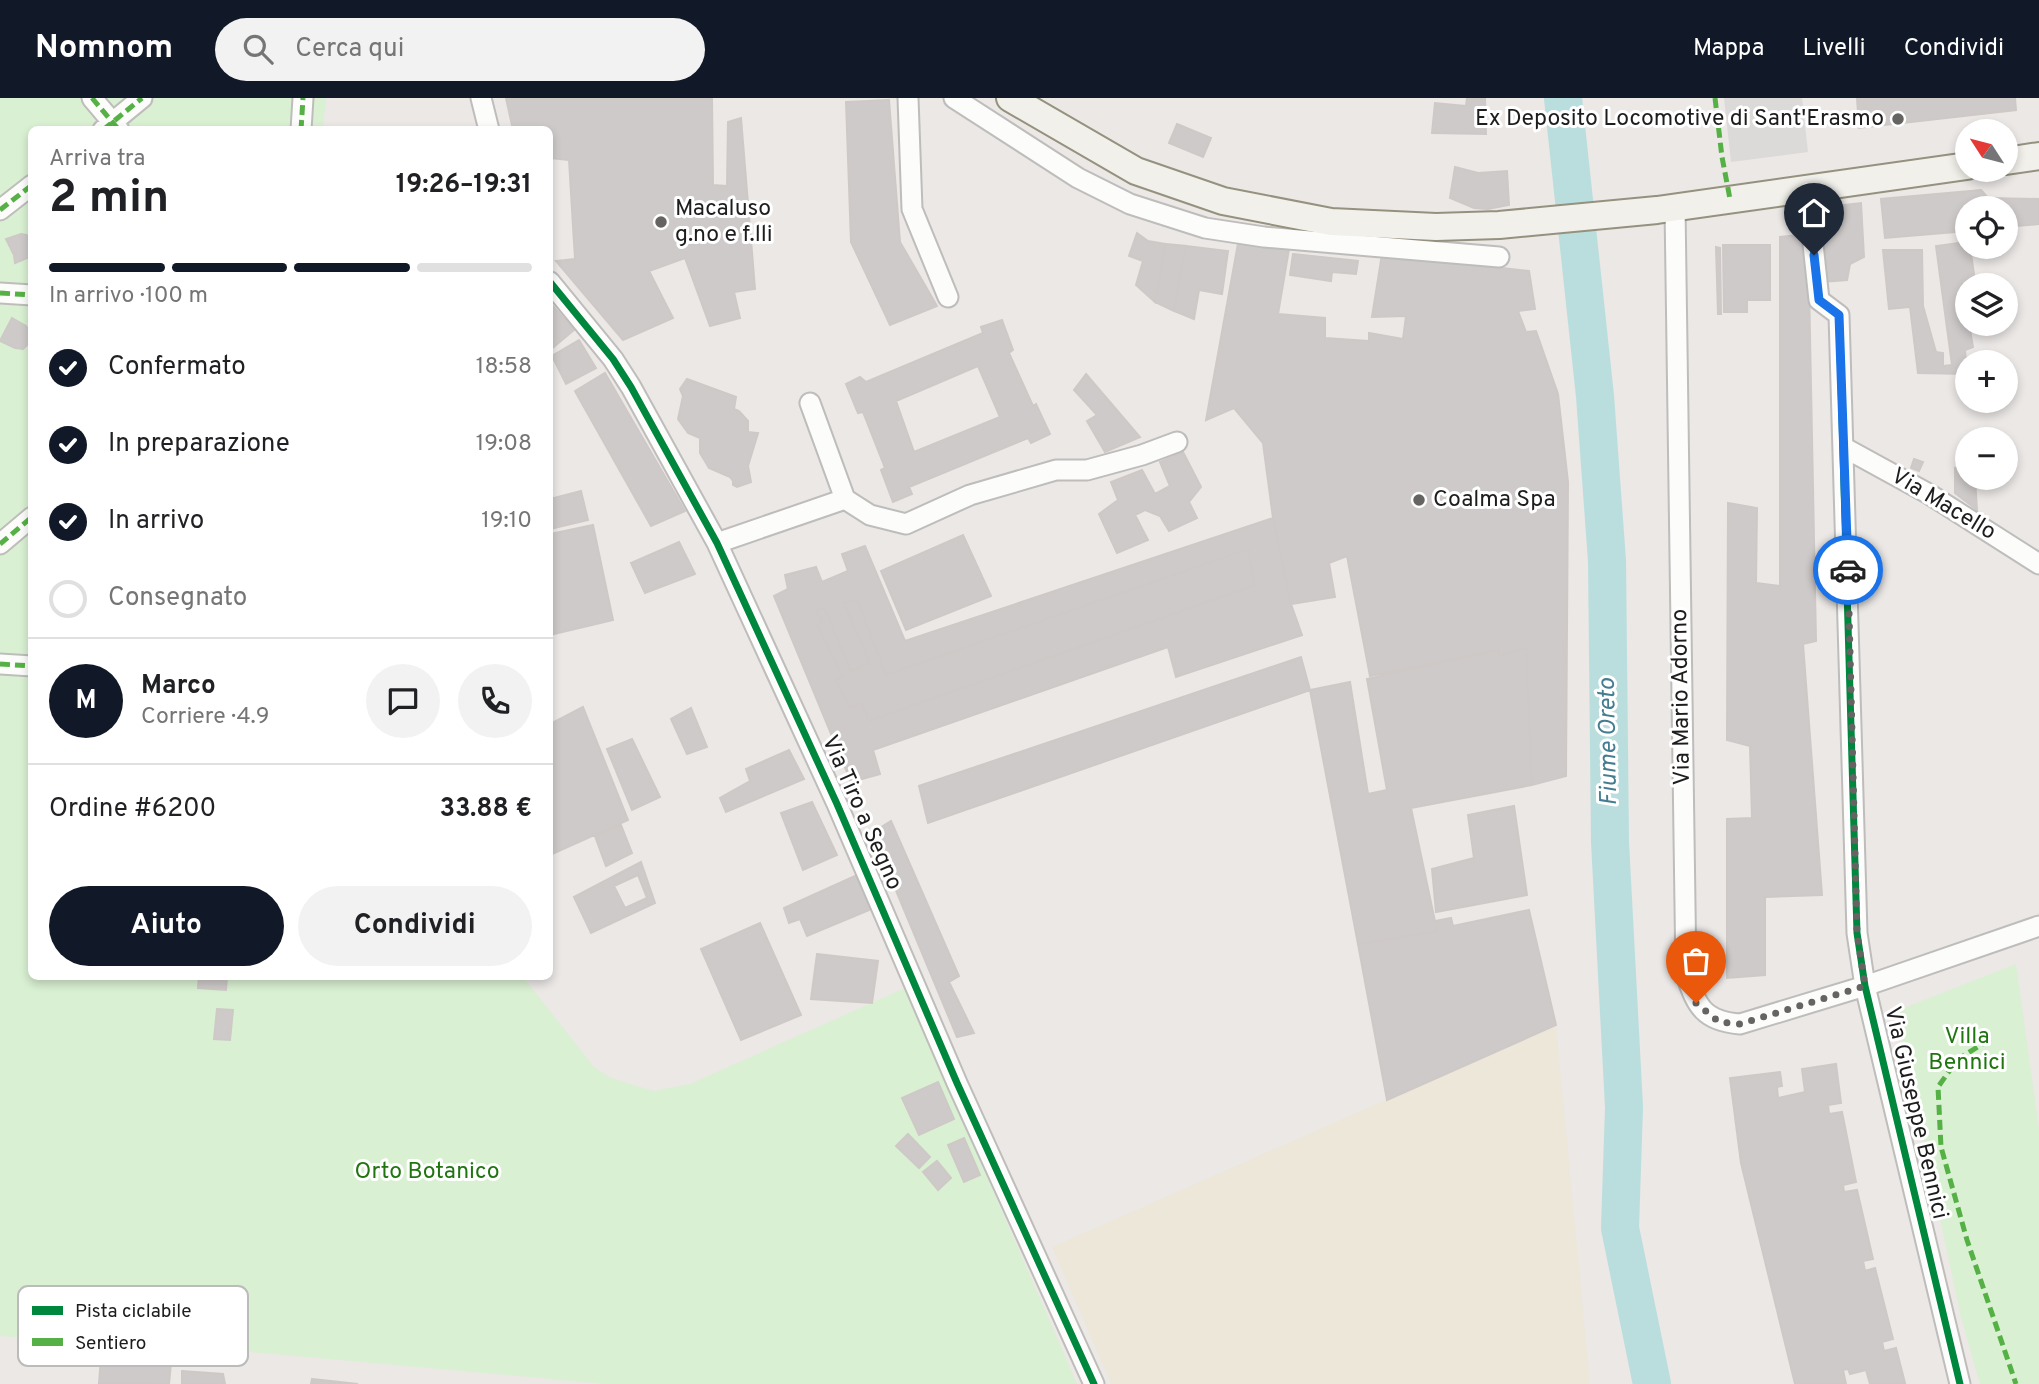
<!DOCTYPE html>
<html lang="it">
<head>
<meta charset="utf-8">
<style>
	:root { --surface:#fff; --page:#f2f2f2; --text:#202124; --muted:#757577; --line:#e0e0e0; --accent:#111827 }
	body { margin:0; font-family:Overpass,sans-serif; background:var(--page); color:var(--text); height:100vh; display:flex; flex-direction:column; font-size:26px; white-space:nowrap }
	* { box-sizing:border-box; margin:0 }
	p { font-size:23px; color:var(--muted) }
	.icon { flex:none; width:38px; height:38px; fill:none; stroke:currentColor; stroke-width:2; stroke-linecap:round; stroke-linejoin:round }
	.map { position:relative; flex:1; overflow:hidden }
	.details { position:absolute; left:28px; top:28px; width:525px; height:854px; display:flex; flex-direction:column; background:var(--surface); border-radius:10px; box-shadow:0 4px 10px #0003 }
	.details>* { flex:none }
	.needle { width:46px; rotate:306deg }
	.tools { position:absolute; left:1955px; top:21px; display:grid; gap:14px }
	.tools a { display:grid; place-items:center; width:63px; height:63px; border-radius:50%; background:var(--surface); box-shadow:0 4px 10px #0003; font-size:35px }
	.pin { position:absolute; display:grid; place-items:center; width:60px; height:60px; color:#fff; margin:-72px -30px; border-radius:50% 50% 50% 0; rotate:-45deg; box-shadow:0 0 7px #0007 }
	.pin .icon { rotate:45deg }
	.courier { position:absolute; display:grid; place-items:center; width:70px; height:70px; margin:-35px; border:5px solid #1a73e8; border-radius:50%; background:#fff; color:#222; box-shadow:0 2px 9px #0007 }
	.headline em { font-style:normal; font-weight:700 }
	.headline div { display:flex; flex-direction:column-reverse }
	.headline { display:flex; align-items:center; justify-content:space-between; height:119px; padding:0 21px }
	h1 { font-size:46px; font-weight:700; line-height:52px }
	.bar { display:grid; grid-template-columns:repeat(4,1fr); gap:10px 7px; align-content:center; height:84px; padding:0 21px }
	.bar i { height:9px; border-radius:5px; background:var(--line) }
	.bar .active { background:var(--accent) }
	.bar p { grid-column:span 4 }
	.line { display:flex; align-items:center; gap:18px; padding:0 21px; border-top:2px solid var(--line) }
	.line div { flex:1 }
	.round { display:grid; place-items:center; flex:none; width:74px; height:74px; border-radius:37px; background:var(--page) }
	ol { padding:0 21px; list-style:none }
	li { display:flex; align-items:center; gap:21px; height:77px }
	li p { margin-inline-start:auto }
	li .icon { padding:7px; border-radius:50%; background:var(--accent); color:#fff; stroke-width:4 }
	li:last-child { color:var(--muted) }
	li i { width:38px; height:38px; border:4px solid var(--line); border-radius:50% }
	.action { display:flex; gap:14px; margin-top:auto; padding:14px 21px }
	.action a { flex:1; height:80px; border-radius:42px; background:var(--accent); color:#fff; font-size:28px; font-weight:700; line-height:80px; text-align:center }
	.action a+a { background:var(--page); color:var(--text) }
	header { display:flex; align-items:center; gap:42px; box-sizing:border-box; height:98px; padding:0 35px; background:var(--accent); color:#fff }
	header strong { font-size:33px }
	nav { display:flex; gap:38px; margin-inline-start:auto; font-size:24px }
	.search { width:490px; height:63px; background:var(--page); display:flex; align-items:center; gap:18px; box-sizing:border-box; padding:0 24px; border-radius:38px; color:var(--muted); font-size:26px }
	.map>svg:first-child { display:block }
	.farmland { fill:#ece7d9 }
	.park { fill:#d9f0d2 }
	.parking { fill:#dbdad9 }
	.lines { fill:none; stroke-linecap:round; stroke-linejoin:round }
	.river { stroke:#badedd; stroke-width:38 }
	.building { fill:#cecac9; stroke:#cec9c7; stroke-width:2; fill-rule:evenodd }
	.street-casing { stroke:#bebdbc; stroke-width:23 }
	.secondary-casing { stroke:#95917f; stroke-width:30 }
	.street { stroke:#fcfcfb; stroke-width:19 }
	.secondary { stroke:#f2f0ea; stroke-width:26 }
	.quiet { stroke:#55b145; stroke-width:5; stroke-dasharray:10 5; stroke-linecap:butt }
	.cycleway-casing { stroke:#fff; stroke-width:11 }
	.cycleway { stroke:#00873e; stroke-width:7 }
	.done { stroke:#656463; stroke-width:7; stroke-dasharray:0 12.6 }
	.route { stroke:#1a73e8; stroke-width:9 }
	.poi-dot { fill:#656463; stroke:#fff; stroke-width:2.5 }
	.labels { text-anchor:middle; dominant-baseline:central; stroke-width:6; stroke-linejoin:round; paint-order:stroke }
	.poi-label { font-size:23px; fill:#1d1d1d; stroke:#fff; text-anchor:start }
	.street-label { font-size:23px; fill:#1d1d1d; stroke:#fff }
	.park-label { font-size:23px; fill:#207511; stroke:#fff }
	.water-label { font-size:24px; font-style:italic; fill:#457d90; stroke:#fff }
	.key { fill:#fff; stroke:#bbb; stroke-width:2 }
	.key-label { font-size:19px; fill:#1d1d1d }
</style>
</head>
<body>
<header>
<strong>Nomnom</strong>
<div class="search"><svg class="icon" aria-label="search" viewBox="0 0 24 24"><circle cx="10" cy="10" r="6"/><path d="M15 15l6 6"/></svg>Cerca qui</div>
<nav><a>Mappa</a><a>Livelli</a><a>Condividi</a></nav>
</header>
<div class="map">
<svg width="2039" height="1286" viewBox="0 0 2039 1286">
	<rect width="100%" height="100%" fill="#ebe8e6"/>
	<path class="farmland" d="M1556,927L1590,1286H1111L1052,1149Z"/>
	<path class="park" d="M0,0H326L323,31L32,32V878L523,879L594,969L611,980L653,993L690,986L905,890L1077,1286H607L206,1250L211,1203L142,1195L135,1246L0,1238Z
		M2016,866L2039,1031V1286H1980L1961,1219L1896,913Z"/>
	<path class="parking" d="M1724,0H1802L1808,54L1731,64Z"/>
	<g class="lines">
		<path class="river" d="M1563,0L1595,298L1607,463L1610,744L1624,1009L1620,1130L1652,1286"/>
	</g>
	<path class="building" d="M506,0H712L713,87L727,88L728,24L741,20L755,191L734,194L740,220L710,228L685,160L649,173L673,220L623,242L556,163L575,161L569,62L550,60V62V32H513Z
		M1467,0H1485L1486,36L1432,35L1435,5L1466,8Z
		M1857,0H2015L2016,12L1859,30Z
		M889,2L900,144L937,208L890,227L851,144L846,4Z
		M1177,26L1211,40L1203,59L1169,45Z
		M1455,69L1478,75L1507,73L1509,107L1488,111L1474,110L1450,100Z
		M1981,92L1988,100L2039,101V126L2006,129V110H1967V133L1885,140L1881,101Z
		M1861,105L1864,159L1850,166L1847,182L1822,184L1817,110Z
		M1137,135L1148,143L1166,146L1155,204L1136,187L1143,163L1129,158Z
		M21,136L32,138V158L15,165L14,157L6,141Z
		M1808,136L1816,543L1803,546L1822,797L1765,799V877L1727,880V721L1752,720L1750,648L1727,642L1728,405L1757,410L1756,485L1780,488V139Z
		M1239,140L1289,151L1278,216L1325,220V240L1369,243V235L1403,241L1406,218L1372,219L1382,156L1529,173L1535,211L1518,213L1526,234L1536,233L1558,296L1568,384L1566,678L1532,687L1526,550L1499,558V552L1370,578L1347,458L1329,465L1335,499L1291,506L1273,420L1263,345L1234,310L1206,322Z
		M1967,144V149H1970L1975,183L1962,186L1967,226H1969L1973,249L1965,252L1967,276L1918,275L1910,209L1889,211L1883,152H1922L1923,208L1936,254L1943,255V268L1952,267L1936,148Z
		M1166,146L1186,148L1174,213L1155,204Z
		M1723,147H1770V202H1747V214H1724Z
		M1186,148L1228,153L1222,196L1199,192L1194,221L1174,213Z
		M1716,149L1720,150L1721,216H1718Z
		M1293,156L1358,163L1356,176L1332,174L1331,183L1290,177Z
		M550,205L574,232L550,252Z
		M12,220L26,228L31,236L28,246L23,251L15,250L0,243Z
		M1002,222L1013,252L1009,255L1033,308L1036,306L1050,336L1031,345L1028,340L909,389L912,396L893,404L881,372L885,370L863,314L858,315L846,286L860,279L866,284L983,235L981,229ZM978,268L1000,319L914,354L896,303Z
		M579,242L596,270L566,286L552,258Z
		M605,275L685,413L651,428L575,293Z
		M1086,276L1140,339L1105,354L1087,323L1097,317L1074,292Z
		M687,281L736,299L734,311L739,313L748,323V334L758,335L748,368L751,384L737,389L733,387V383L730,379L709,370L700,355V340L688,335L678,321L683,298L680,291Z
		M1183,354L1201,389L1189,404L1197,420L1169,433L1160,418L1145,412L1135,417L1148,442L1117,455L1099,416L1118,402L1111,384L1142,372L1155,396L1170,388L1160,364Z
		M1914,361L1923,364L1919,373L1911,370Z
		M1967,369V380H1975L1977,412L1955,395V370Z
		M581,393L588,422L550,431V401Z
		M1273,420L1291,506L1302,537L1176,579L1168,549L873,652L880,676L851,684L774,498L788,491L785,477L816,469L822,484L848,473L842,456L865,448L905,543ZM1248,451L1255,487L869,623L862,605L850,609L835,582L843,578L817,527L823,524L815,512L825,511L851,573L870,565L844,505L857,501L886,577Z
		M593,427L613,522L550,537V436Z
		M963,437L991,498L906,532L881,473Z
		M679,444L695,476L645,495L631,465Z
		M1248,451L1255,487L869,623L862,605L850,609L835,582L843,578L817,527L823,524L815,512L825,511L851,573L870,565L844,505L857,501L886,577Z
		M1526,550L1532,687L1411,710L1437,833L1358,846L1310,592L1350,584L1368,696L1387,692L1367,581L1499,552V558Z
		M1301,559L1310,592L928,725L919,688Z
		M583,609L628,722L550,757V626Z
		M691,610L707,649L687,656L671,621Z
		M632,641L660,699L632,712L607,651Z
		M789,652L804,681L726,714L720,700L750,683L746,671Z
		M812,704L837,757L803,772L781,715Z
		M1514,708L1527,797L1436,814L1432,771L1474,760L1468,717Z
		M891,723L959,878L949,884L974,935L957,939L872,735Z
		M621,727L632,755L606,768L595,738Z
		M641,764L655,805L591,835L574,799Z
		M638,777L647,800L625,810L614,788Z
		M857,777L874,810L807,838L800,821L789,825L784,810Z
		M1529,812L1556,927L1387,1002L1358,846L1437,833L1435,823L1451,820L1453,828Z
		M760,825L801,917L741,942L701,851Z
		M817,856L878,863L872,905L811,901Z
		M199,878H227L226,892L198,890Z
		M217,911L233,912L230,942L214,941Z
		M1836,966L1841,1005L1828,1007L1829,1016L1842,1014L1856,1084L1843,1087L1844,1094L1857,1092L1873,1161L1863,1163L1865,1173L1875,1170L1893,1241L1882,1244L1884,1253L1896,1250L1905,1285L1901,1286H1870L1866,1272L1850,1276L1848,1271L1843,1272L1846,1286H1795L1741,1065L1730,980L1780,974L1782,988L1777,989L1778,1000L1805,994L1802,971Z
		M938,984L954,1021L919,1037L902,1000Z
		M908,1036L930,1059L919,1070L896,1048Z
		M964,1040L980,1077L964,1084L948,1047Z
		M937,1063L951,1080L938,1092L923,1074Z
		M143,1211L204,1217L199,1258L172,1255L169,1286L99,1285L101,1260L137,1264Z
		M182,1273L223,1276L225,1286H182Z
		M312,1281L358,1286H311Z"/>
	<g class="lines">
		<defs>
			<path id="street" d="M92,0L119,32
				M481,0L489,32
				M908,0L912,111L948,199
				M954,0L1078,80L1130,106L1205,130L1264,139L1499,159
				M103,32L142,0
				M301,32L303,0
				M1807,90L1819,202L1839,217L1857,835L1865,888L1960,1286
				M1675,109L1686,877C1697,909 1704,923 1740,926L1865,888L2039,828
				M0,112L32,87
				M550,184L613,261L631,289L717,445L837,706L957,985L1094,1286
				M0,195L32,197
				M810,305L845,401
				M1845,350L1929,396L2039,466
				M717,445L845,401L870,417L906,426L970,397L1056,372H1087L1142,357L1177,344
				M0,446L32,419
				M0,566L32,568"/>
			<path id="secondary" d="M1010,0L1136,73L1223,103L1331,124L1436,129L1499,127L1657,112L1967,68
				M2006,63L2039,58"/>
		</defs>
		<use href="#street" class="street-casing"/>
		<use href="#secondary" class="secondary-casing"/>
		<use href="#street" class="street"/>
		<use href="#secondary" class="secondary"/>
		<path class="quiet" d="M92,0L119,32
			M1715,0L1722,59L1730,101
			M103,32L142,0
			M301,32L303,0
			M0,112L32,87
			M0,195L32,197
			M0,446L32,419
			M0,566L32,568
			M1990,941L1957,962L1938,989L1941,1049L1967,1142L2016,1286"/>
		<defs>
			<path id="cycleway" d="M1807,90L1819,202L1839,217L1857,835L1865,888L1960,1286
				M550,184L613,261L631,289L717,445L837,706L957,985L1094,1286"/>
		</defs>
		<use href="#cycleway" class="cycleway-casing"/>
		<use href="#cycleway" class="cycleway"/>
	</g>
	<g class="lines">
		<path class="done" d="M1696,905L1719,924L1740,926L1865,888L1857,835L1848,472"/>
		<path class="route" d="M1814,157L1819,202L1839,217L1848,472"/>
	</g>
	<g class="poi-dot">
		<circle cx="1898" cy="21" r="7"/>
		<circle cx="661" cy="124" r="7"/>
		<circle cx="1419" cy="402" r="7"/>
	</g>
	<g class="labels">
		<g class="poi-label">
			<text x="1884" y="21" text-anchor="end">Ex Deposito Locomotive di Sant'Erasmo</text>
			<text x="675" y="111">Macaluso<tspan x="675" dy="26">g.no e f.lli</tspan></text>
			<text x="1433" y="402">Coalma Spa</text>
		</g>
		<g class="street-label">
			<text transform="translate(1943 407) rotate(31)">Via Macello</text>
			<text transform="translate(1682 599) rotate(-91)">Via Mario Adorno</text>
			<text transform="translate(861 715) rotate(66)">Via Tiro a Segno</text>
			<text transform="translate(1915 1015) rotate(77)">Via Giuseppe Bennici</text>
		</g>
		<g class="park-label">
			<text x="1967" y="939">Villa<tspan x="1967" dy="26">Bennici</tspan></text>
			<text x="427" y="1074">Orto Botanico</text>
		</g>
		<g class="water-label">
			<text transform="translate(1609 644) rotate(-91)">Fiume Oreto</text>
		</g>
	</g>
	<rect x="18" y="1188" width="230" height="80" rx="10" class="key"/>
	<rect x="32" y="1208" width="31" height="9" fill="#00873e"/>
	<rect x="32" y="1240" width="31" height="8" fill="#55b145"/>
	<g class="key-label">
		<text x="75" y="1219">Pista ciclabile</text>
		<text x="75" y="1251">Sentiero</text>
	</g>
</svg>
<div class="tools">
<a><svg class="needle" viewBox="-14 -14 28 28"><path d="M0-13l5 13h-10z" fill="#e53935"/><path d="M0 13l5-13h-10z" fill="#757577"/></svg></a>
<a><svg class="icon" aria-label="locate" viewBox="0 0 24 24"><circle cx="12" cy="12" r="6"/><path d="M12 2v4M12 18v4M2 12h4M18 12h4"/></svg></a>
<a><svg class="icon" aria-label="layers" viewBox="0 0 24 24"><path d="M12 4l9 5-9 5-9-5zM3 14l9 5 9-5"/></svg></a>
<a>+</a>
<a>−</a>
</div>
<div class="pin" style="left:1696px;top:905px;background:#ea580c"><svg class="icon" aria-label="bag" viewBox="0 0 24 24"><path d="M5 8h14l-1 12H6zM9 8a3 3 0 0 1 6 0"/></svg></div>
<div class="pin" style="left:1814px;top:157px;background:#1f2937"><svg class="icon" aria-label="home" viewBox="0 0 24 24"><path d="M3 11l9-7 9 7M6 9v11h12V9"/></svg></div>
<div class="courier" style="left:1848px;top:472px"><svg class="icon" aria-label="car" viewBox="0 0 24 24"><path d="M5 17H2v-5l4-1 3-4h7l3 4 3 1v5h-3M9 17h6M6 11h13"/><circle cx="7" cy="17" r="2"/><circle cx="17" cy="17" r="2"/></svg></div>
<section class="details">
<div class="headline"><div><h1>2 min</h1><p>Arriva tra</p></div><em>19:26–19:31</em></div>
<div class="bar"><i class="active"></i><i class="active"></i><i class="active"></i><i></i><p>In arrivo · 100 m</p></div>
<ol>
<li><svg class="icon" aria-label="check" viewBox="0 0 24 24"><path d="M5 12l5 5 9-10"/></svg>Confermato<p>18:58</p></li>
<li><svg class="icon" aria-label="check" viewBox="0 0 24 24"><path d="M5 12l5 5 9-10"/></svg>In preparazione<p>19:08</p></li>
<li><svg class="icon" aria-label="check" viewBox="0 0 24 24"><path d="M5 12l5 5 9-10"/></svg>In arrivo<p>19:10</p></li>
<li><i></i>Consegnato</li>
</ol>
<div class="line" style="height:126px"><b class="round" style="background:var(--accent);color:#fff">M</b><div><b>Marco</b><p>Corriere · 4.9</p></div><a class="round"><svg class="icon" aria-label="chat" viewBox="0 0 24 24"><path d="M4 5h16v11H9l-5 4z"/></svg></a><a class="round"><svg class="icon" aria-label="phone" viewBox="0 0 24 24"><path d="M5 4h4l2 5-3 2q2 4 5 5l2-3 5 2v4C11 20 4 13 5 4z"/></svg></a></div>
<div class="line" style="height:91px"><div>Ordine #6200</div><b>33.88 €</b></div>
<div class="action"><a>Aiuto</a><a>Condividi</a></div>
</section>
</div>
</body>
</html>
